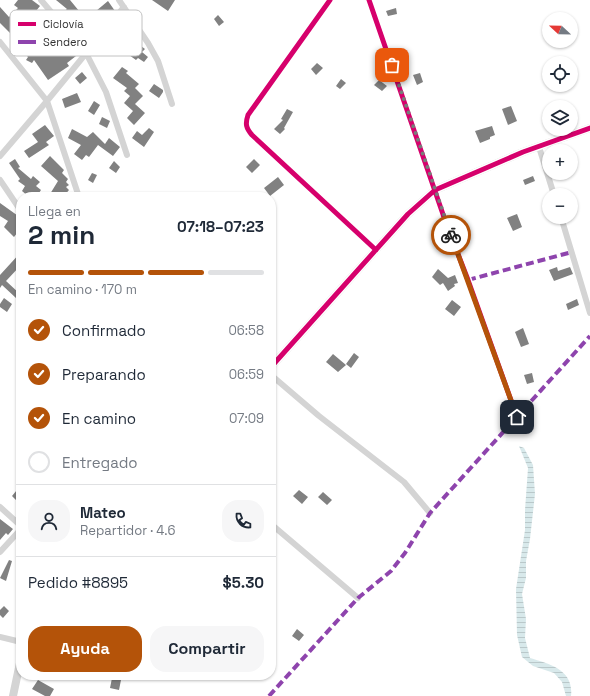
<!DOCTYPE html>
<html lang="es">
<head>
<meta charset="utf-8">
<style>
	:root { --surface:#fff; --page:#f6f6f7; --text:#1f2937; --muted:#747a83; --line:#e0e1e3; --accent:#b45309 }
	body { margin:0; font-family:"Space Grotesk",sans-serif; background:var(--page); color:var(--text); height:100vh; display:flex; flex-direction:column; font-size:15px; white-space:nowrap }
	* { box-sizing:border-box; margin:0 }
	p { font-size:13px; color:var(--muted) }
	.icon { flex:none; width:22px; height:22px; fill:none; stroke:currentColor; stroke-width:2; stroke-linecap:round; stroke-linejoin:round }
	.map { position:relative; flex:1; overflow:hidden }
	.sheet { position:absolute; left:16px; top:192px; width:260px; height:488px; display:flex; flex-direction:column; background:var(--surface); border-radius:16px; box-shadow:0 1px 3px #0004 }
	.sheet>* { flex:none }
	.needle { width:26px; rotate:292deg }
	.tools { position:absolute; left:542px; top:12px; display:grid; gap:8px }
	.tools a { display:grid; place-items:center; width:36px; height:36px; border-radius:50%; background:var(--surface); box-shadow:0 1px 3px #0004; font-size:20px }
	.pin { position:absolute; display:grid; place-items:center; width:34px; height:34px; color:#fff; margin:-17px; border-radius:8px; box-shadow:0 2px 6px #0006 }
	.courier { position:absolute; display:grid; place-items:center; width:40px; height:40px; margin:-20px; border:3px solid #b45309; border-radius:50%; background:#fff; color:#222; box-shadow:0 1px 5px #0007 }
	.headline em { font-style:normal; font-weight:700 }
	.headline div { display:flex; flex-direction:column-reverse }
	.headline { display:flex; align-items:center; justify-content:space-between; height:68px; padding:0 12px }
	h1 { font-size:26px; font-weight:700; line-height:30px }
	.bar { display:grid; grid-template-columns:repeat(4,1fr); gap:6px 4px; align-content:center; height:48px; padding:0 12px }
	.bar i { height:5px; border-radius:3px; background:var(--line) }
	.bar .on { background:var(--accent) }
	.bar p { grid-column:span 4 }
	.line { display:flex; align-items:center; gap:10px; padding:0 12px; border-top:1px solid var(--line) }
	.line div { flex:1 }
	.round { display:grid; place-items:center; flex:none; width:42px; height:42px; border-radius:16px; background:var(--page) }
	ol { padding:0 12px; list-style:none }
	li { display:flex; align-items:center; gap:12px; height:44px }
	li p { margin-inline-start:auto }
	li .icon { padding:4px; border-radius:50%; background:var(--accent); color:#fff; stroke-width:4 }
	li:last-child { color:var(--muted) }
	li i { width:22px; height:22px; border:2px solid var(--line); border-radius:50% }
	.action { display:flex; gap:8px; margin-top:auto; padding:8px 12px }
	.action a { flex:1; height:46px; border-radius:16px; background:var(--accent); color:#fff; font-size:16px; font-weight:700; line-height:46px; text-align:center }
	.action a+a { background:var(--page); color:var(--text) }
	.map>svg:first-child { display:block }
	.water { fill:url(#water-rules) }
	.building { fill:#818181; fill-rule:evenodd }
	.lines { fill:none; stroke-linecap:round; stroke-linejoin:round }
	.minor { stroke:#d4d4d4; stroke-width:6 }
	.tertiary { stroke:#d4d4d4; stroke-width:8 }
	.quiet { stroke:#8e44ad; stroke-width:4; stroke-dasharray:8 4; stroke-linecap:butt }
	.cycleway-casing { stroke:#fff; stroke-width:8 }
	.cycleway { stroke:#d6006c; stroke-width:5 }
	.done { stroke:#7a7a7a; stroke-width:4; stroke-dasharray:0 7.2 }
	.route { stroke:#b45309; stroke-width:5 }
	.key { fill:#fff; stroke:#c2c2c2; stroke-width:1 }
	.key-label { font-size:11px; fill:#333 }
</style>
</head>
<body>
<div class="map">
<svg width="590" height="696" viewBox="0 0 590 696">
	<defs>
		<pattern id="water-rules" width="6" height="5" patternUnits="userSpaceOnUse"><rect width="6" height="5" fill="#d8e9eb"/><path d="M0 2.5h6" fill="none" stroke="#bac8ca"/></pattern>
	</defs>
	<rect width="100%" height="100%" fill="#fff"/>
	<path class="water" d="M519,446L524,448L533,465L535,494L530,539L526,561V578L522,594L526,619L525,638L530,658C550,664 574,670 571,696H566L562,682L554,673L533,666L522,657L517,635L516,589L525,530V510L528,468Z"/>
	<path class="building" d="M18,0H32L40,6L36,11L48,21L44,26L61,37L76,56L67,63L69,66L48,80L34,60L32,63L26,60L28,57L13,41L16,39L0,23V7L9,17L18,8L14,5ZM12,21L47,34L36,47Z
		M56,0H70L84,17L88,14L90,16L108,1L115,11L111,15L108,11L94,22L96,24L82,35L63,12L67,9Z
		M152,0H175L168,11Z
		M396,8L397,14L388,16L386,11Z
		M218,15L224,22L219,26L214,19Z
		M137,43L145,49L142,52L148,57L144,62L138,58L136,60L129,55Z
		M317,63L323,68L316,75L311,69Z
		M122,67L128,71L126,73L139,84L135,88L143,96L135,104L145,113L134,125L127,118L133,111L124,103L130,96L124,91L127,88L113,78Z
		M82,72L87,78L80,84L75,78Z
		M420,73L423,82L417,85L413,75Z
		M341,79L346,83L340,89L336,86Z
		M379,80L387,86L382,91L374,85Z
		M154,84L163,90V92L159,98L149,91Z
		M77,93L81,102L65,108L62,99Z
		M94,101L100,105L94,115L88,111Z
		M511,106L517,121L508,125L502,109Z
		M287,109L293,112L284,128L285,129L280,134L274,129L283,120L281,119Z
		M102,117L110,121L107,128L99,124Z
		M45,125L54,136L46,142L49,145L29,158L24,151L38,142L32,134Z
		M492,126L495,135L490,137V139L480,143L475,131Z
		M149,128L154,132L144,147L132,138L137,131L142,135Z
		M72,129L87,137L93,132L105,144L109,138L120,147L113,156L98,145L89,157L86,155L82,160L74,154L81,145L68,138Z
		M50,156L64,170L62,173L68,179L66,182L69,185L66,187L69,190L63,197H55L50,194L58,181L41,166Z
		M15,159L20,167L18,168L31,179L33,176L40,182L36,186L41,190L37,196L32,192L28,196L22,191L25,186L18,181L20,179L9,163Z
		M254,159L260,165L252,173L246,167Z
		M114,161L120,167L116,173L109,168Z
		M92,173L97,175L93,183L88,180Z
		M533,176L535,181L525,185L523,180Z
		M278,177L284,185L270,196L264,188Z
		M0,203L21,218L18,222L21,224V228L14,237L4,227L8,221L0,216Z
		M517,214L522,227L513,231L507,218Z
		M21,252V265L6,281L20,294L16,298L2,285L0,288V275Z
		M557,267L558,271L570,267L573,274L554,281L549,270Z
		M438,269L448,278L455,275L458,283L454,284L455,286L448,291L443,283L440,285L432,277Z
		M4,298L12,304L7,312L0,307V304Z
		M577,299L579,305L568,310L566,304Z
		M452,300L461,307L454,316L445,309Z
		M523,328L529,344L521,347L515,332Z
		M354,353L359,357L351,368L346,364Z
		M333,354L346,365L338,372L326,362Z
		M532,373L534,382L527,384L524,375Z
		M21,485V496L17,501L12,496Z
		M299,490L308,497L302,504L293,496Z
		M323,492L332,500L327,505L318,497Z
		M0,519L13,529L8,535L6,533L0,540Z
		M9,560L12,561L6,581L0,578Z
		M4,606L9,611L3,618L0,615V610Z
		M297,629L304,635L299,641L292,636Z
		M112,678L121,680L119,690L110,688Z
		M38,680L54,689L50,696H45L32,689Z"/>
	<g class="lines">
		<path class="minor" d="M41,0L86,53L106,92L127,155
			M119,0L148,43L158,61L172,104
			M330,0L248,115C245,124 246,128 252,135L376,250
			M369,0L446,223L468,280L517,417
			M0,42L47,101L79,197
			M539,147L554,195
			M0,156L47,101L124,7
			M0,180L21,211
			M561,217L590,313
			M271,375L319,416L404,482L430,513
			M0,507L21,526
			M271,524L358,598
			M0,552L21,529
			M0,637L21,642"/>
		<path class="tertiary" d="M271,367L408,214L435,190L523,152L590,128
			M13,696L21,658"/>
		<path class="quiet" d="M468,280L572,252
			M269,696L358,598L391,571L405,553L430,513L590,336"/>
		<defs>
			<path id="cycleway" d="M330,0L248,115C245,124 246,128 252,135L376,250
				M369,0L446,223L468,280L517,417
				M271,367L408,214L435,190L523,152L590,128"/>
		</defs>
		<use href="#cycleway" class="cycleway-casing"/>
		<use href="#cycleway" class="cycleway"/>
	</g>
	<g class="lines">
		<path class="done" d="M392,65L451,235"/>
		<path class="route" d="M451,235L517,417"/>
	</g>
	<rect x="10" y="10" width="132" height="46" rx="6" class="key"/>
	<rect x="18" y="22" width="18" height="4" fill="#d6006c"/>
	<rect x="18" y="40" width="18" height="4" fill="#8e44ad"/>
	<g class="key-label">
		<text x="43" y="28">Ciclovía</text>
		<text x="43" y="46">Sendero</text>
	</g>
</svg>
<div class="tools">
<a><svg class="needle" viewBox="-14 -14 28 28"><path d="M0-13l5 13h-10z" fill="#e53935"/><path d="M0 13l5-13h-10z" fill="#747a83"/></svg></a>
<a><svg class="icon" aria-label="locate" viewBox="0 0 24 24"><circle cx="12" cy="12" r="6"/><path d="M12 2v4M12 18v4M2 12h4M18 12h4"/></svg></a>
<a><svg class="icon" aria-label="layers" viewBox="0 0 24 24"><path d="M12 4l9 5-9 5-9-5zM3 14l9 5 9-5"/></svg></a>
<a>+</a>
<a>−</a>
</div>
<div class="pin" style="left:392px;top:65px;background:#ea580c"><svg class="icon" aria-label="bag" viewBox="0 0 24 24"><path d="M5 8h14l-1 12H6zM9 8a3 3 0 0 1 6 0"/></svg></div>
<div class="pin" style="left:517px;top:417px;background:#1f2937"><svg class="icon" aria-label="home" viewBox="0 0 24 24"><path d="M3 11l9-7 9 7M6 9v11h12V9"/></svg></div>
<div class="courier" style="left:451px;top:235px"><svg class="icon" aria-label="bike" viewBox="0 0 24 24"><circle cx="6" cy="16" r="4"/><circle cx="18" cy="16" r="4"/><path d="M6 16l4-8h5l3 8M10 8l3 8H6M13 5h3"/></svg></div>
<section class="sheet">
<div class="headline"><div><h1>2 min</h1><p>Llega en</p></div><em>07:18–07:23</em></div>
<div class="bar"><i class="on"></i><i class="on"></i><i class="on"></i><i></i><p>En camino · 170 m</p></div>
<ol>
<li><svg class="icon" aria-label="check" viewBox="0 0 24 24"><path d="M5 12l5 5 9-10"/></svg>Confirmado<p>06:58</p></li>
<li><svg class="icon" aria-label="check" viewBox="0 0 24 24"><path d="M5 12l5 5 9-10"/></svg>Preparando<p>06:59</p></li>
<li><svg class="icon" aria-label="check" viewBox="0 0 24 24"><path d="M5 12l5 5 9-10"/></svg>En camino<p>07:09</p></li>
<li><i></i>Entregado</li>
</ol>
<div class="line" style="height:72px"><a class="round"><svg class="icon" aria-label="person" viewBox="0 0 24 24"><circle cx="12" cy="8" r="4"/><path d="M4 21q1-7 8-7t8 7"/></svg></a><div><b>Mateo</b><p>Repartidor · 4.6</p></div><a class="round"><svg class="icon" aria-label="phone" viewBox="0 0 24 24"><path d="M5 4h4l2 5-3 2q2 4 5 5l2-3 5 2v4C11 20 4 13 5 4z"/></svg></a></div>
<div class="line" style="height:52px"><div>Pedido #8895</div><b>$5.30</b></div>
<div class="action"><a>Ayuda</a><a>Compartir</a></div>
</section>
</div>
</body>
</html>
